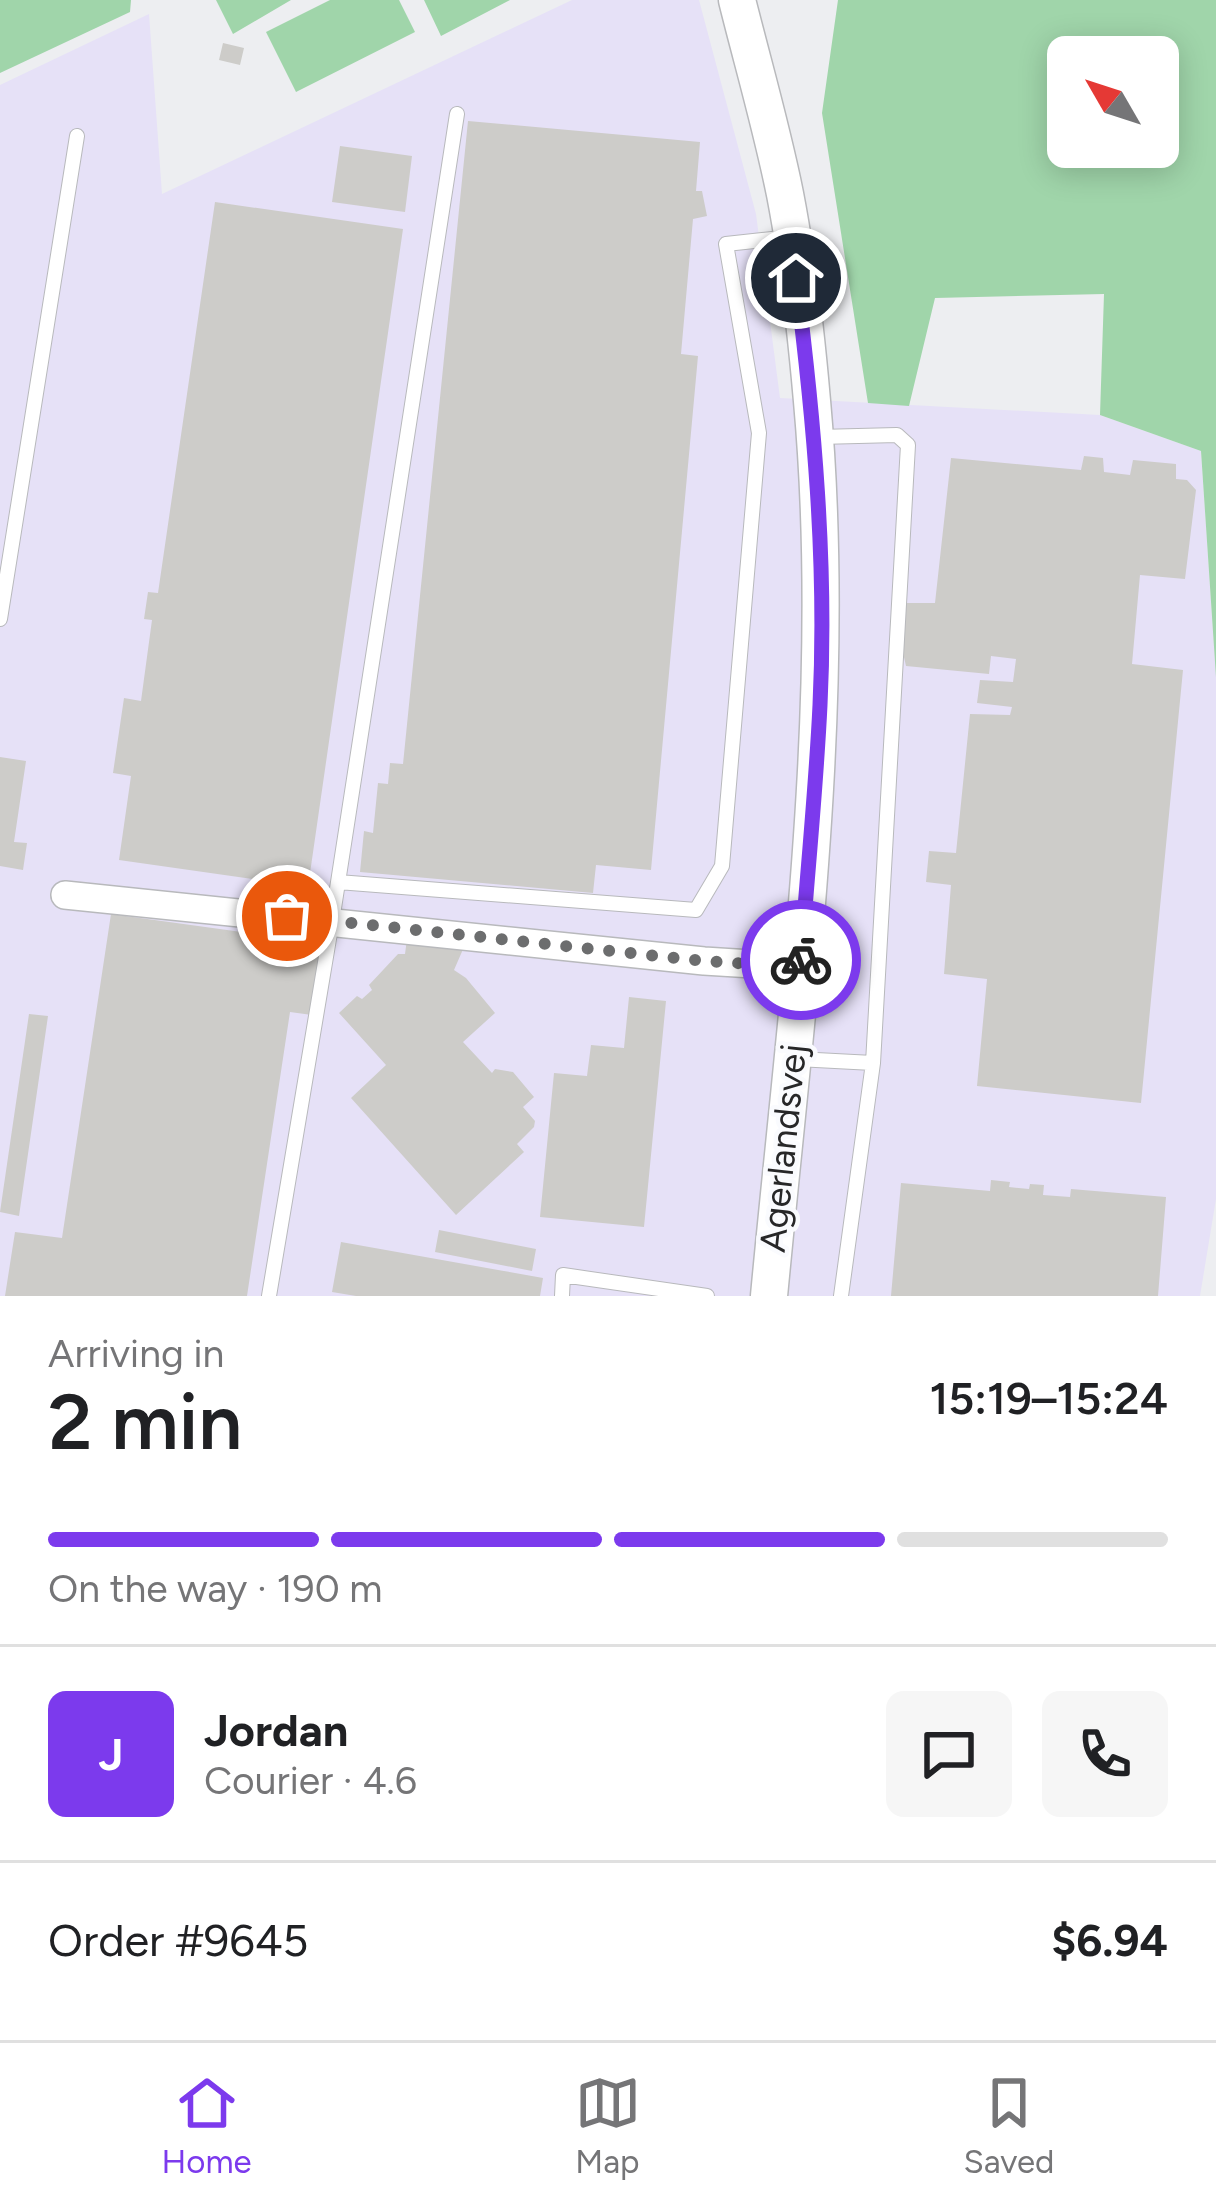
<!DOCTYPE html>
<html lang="en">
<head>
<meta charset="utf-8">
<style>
	:root { --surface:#fff; --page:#f6f6f6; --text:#202124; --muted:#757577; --line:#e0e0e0; --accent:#7c3aed }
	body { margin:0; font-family:Figtree,sans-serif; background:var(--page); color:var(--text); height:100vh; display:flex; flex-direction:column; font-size:45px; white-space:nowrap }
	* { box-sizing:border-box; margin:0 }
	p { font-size:39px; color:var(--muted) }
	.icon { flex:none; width:66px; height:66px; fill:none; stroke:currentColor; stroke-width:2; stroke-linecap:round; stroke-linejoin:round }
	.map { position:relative; height:1296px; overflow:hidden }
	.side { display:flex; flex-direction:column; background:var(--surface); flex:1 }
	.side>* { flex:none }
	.needle { width:78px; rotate:309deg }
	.controls { position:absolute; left:1047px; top:36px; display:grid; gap:24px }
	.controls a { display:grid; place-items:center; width:132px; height:132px; border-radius:18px; background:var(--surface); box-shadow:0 6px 30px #0003; font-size:60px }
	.pin { position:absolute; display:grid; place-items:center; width:102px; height:102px; color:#fff; margin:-51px; border:6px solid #fff; border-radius:50%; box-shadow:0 3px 12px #0007 }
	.courier { position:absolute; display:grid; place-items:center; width:120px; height:120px; margin:-60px; border:9px solid #7c3aed; border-radius:50%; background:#fff; color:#222; box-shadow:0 3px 15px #0007 }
	.summary em { font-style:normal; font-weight:600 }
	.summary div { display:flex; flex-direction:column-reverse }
	.summary { display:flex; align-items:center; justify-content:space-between; height:204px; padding:0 48px }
	h1 { font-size:78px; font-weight:600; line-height:90px }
	.bar { display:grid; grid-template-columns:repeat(4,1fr); gap:18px 12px; align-content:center; height:144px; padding:0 48px }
	.bar i { height:15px; border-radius:9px; background:var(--line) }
	.bar .active { background:var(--accent) }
	.bar p { grid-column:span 4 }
	.line { display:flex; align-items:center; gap:30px; padding:0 48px; border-top:3px solid var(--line) }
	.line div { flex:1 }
	.round { display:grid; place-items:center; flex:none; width:126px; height:126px; border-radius:18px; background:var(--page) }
	.dock { display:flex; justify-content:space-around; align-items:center; height:168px; border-top:3px solid var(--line); background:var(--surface); font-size:33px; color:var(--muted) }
	.dock a { display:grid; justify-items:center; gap:6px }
	.dock .active { color:var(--accent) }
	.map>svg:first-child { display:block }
	.industrial { fill:#e6e1f7 }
	.green { fill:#a0d5aa; fill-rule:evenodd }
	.building { fill:#cdccc9 }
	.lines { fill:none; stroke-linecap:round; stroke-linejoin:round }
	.service-casing { stroke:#b8b9bc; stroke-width:16 }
	.minor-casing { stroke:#b8b9bc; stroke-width:30 }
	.tertiary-casing { stroke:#b8b9bc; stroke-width:39 }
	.service { stroke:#fff; stroke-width:14 }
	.minor { stroke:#fff; stroke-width:27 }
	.tertiary { stroke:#fff; stroke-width:36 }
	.done { stroke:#6c6d6e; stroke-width:12; stroke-dasharray:0 21.6 }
	.route { stroke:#7c3aed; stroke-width:15 }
	.labels { text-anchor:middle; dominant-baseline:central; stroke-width:9; stroke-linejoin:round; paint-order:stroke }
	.street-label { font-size:36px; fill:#272728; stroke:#fafbfe }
</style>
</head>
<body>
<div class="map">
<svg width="1216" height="1296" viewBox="0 0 1216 1296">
	<rect width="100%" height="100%" fill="#edeef1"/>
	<path class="industrial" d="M572,0H699L756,214L780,398L1100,415L1201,451L1216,677V1199L1200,1296H0V85L149,14L162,194Z"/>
	<path class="green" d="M0,0H131L130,12L0,73Z
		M216,0H291L233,34Z
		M330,0H399L415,32L296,92L266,32Z
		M424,0H510L441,36Z
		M838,0H1216V677L1201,451L1100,415L1104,294L935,298L909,406L868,403L822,113ZM1068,57H1158V147H1068Z"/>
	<path class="building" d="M223,43L244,48L240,65L219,60Z
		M468,121L700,142L696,191H702L707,216L693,219L681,354L698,356L651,870L596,865L593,893L360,872L364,831L373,833L378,783L388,784L390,763L403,764Z
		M340,146L412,156L405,212L332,202Z
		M215,202L403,229L308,887L119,860L131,776L113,773L124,698L141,701L152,620L144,619L148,592L158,593Z
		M1084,456L1103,458L1104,472L1130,475L1133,460L1176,464V479L1187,480L1196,490L1185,579L1140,575L1132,664L1183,670L1141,1103L977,1086L987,979L944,974L951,885L926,882L929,851L956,853L970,714L1010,715L1012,707L977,703L980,680L1013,682L1016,659L991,656L989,674L906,666L901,644L905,603H935L951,458L1081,470Z
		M0,757L26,761L14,842L27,843L23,870L0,866Z
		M111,914L300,940V945L322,950L312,1015L290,1012L247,1296H5L15,1232L62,1238Z
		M407,939L464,947L454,970L466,978L495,1013L463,1042L492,1073L495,1069L513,1072L534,1097L523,1107L535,1121L534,1127L517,1144L524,1152L456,1215L351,1098L386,1065L339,1013L357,996L362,999L372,990L369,985L398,954H405Z
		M629,997L666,1001L644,1227L540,1217L554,1073L587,1076L591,1045L624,1048Z
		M29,1014L48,1016L19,1216L0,1212Z
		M991,1180L1010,1182L1009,1187L1029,1189L1030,1184L1044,1185L1043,1195L1070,1197L1071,1189L1166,1197L1158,1296H891L901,1183L990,1191Z
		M439,1230L536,1249L532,1271L435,1252Z
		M341,1242L543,1278L540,1296H356L332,1292Z"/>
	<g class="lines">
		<defs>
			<path id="service" d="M819,437L897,435L908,445L873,1063L841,1296
				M0,619L77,136
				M338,882L696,910L722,866L759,433L726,244L791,237
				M797,1059L873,1063
				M269,1296L332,921L457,114
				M562,1296L563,1275L707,1296"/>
			<path id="minor" d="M65,895L704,961L801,967"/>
			<path id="tertiary" d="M737,0C753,64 772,129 785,194C798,261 806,332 812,401C839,699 797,999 769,1296"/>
		</defs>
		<use href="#service" class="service-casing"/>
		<use href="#minor" class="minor-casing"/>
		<use href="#tertiary" class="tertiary-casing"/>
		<use href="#service" class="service"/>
		<use href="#minor" class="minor"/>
		<use href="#tertiary" class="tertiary"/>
	</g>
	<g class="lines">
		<path class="done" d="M287,916L704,961L800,967L801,960"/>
		<path class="route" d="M796,278C814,419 827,563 820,705C816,790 807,875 801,960"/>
	</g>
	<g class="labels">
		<g class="street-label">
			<text transform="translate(783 1148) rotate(-84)">Agerlandsvej</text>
		</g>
	</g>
</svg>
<div class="controls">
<a><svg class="needle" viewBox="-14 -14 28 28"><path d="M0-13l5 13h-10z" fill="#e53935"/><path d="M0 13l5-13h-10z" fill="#757577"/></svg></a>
</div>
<div class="pin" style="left:287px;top:916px;background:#ea580c"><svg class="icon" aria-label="bag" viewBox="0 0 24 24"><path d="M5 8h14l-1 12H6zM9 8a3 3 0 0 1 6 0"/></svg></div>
<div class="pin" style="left:796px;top:278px;background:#1f2937"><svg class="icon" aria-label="home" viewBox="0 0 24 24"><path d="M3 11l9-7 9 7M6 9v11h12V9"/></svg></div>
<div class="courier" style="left:801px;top:960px"><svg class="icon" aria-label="bike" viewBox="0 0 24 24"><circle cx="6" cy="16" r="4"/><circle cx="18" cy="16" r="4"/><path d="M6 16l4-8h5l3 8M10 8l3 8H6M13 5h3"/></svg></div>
</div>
<section class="side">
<div class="summary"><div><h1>2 min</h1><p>Arriving in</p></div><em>15:19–15:24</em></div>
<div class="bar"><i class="active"></i><i class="active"></i><i class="active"></i><i></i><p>On the way · 190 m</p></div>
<div class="line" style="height:216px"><b class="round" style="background:var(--accent);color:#fff">J</b><div><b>Jordan</b><p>Courier · 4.6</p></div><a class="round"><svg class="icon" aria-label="chat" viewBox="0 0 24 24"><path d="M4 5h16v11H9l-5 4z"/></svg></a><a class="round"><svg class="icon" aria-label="phone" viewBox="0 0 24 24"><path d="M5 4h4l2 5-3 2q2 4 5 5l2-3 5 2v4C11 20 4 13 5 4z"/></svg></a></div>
<div class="line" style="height:156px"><div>Order #9645</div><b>$6.94</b></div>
</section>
<nav class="dock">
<a class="active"><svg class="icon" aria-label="home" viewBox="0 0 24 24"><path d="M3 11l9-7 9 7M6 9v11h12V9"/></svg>Home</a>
<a><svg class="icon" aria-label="map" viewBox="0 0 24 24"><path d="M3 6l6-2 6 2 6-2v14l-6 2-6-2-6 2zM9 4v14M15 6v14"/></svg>Map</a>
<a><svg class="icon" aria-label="saved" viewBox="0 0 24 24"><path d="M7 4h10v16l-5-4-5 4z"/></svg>Saved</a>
</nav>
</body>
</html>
